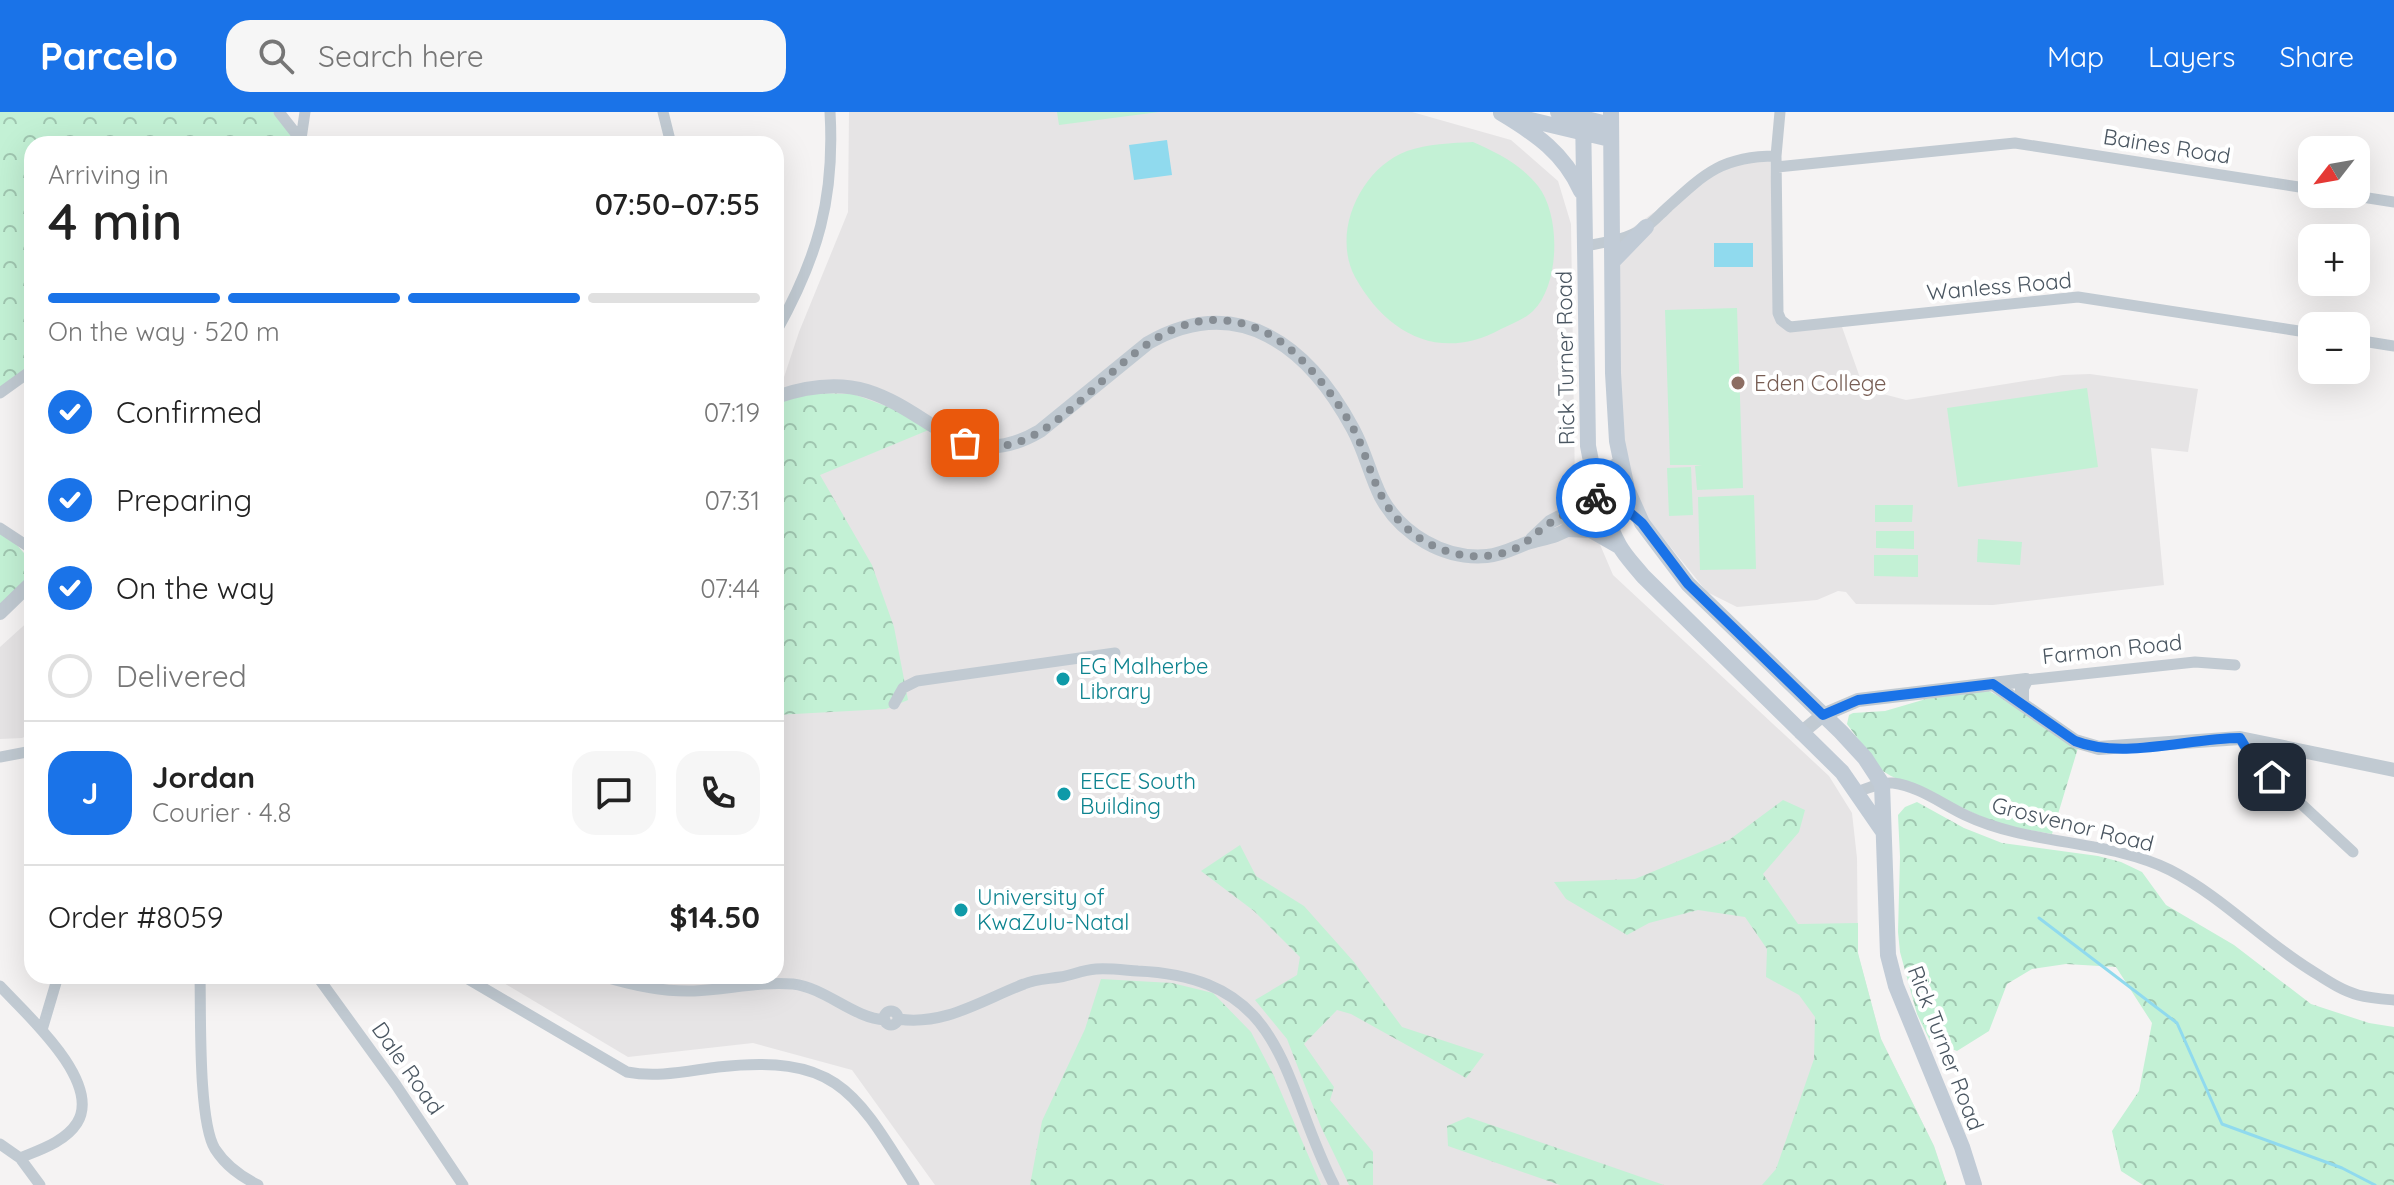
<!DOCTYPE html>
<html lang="en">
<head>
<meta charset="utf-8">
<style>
	:root { --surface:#fff; --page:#f6f6f6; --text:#222; --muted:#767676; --line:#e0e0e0; --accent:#1a73e8 }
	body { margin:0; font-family:Quicksand,sans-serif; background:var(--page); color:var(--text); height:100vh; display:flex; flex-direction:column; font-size:30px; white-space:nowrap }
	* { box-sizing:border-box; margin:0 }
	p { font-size:26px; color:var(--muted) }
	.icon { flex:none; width:44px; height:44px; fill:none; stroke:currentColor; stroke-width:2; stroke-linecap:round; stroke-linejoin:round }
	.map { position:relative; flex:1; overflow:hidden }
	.panel { position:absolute; left:24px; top:24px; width:760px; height:848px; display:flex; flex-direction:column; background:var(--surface); border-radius:24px; box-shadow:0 8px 32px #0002 }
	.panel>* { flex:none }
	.needle { width:52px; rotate:239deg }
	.fabs { position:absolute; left:2298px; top:24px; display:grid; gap:16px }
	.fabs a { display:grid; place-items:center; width:72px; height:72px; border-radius:16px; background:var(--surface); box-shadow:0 8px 32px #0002; font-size:40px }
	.pin { position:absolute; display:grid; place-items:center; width:68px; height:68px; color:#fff; margin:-34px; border-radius:16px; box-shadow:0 4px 12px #0006 }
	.courier { position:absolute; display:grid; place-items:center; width:80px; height:80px; margin:-40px; border:6px solid #1a73e8; border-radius:50%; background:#fff; color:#222; box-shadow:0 2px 10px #0007 }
	.head em { font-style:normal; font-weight:600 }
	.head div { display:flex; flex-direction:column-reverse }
	.head { display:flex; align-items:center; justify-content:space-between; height:136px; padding:0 24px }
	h1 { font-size:52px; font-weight:600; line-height:60px }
	.bar { display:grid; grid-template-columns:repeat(4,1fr); gap:12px 8px; align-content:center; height:96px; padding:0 24px }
	.bar i { height:10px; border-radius:6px; background:var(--line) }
	.bar .active { background:var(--accent) }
	.bar p { grid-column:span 4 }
	.line { display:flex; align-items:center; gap:20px; padding:0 24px; border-top:2px solid var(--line) }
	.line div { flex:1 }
	.round { display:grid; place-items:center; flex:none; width:84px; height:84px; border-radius:24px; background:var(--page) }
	ol { padding:0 24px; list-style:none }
	li { display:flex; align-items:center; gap:24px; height:88px }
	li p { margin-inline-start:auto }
	li .icon { padding:8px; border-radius:50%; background:var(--accent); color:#fff; stroke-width:4 }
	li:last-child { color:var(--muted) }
	li i { width:44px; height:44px; border:4px solid var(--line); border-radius:50% }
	header { display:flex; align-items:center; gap:48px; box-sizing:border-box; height:112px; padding:0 40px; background:var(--accent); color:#fff }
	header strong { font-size:38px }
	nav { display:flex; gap:44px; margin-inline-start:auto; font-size:28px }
	.search { width:560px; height:72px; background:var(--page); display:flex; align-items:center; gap:20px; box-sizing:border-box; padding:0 28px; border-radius:24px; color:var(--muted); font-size:30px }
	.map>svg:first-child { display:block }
	.education { fill:#e6e4e5 }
	.forest { fill:url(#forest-crowns) }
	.pitch { fill:#c3f1d5 }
	.water { fill:#90daee }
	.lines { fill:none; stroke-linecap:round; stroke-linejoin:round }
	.stream { stroke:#90daee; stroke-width:3 }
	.minor { stroke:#c1cad2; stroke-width:11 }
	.tertiary { stroke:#c1cad2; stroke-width:14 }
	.secondary { stroke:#c1cbd6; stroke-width:16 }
	.done { stroke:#868d94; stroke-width:8; stroke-dasharray:0 14.4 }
	.route { stroke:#1a73e8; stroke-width:10 }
	.education-dot { fill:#8d6e63; stroke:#fff; stroke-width:3 }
	.culture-dot { fill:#0f9aa8; stroke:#fff; stroke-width:3 }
	.labels { text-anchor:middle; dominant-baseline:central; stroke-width:8; stroke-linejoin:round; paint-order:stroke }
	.street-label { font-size:22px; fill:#4a5661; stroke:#fff }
	.education-label { font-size:22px; fill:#785e54; stroke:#fff; text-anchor:start }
	.culture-label { font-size:22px; fill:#0d838f; stroke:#fff; text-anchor:start }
</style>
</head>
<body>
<header>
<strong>Parcelo</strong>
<div class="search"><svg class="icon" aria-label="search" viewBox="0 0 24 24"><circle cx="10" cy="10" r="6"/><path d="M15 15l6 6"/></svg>Search here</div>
<nav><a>Map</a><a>Layers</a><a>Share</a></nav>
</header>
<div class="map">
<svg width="2394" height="1073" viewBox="0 0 2394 1073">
	<defs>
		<pattern id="forest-crowns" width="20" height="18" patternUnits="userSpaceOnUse" patternTransform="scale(2)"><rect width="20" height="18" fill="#c3f1d5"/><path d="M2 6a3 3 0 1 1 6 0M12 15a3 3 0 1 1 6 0" fill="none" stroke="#a0c6b0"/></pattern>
	</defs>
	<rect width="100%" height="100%" fill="#f5f3f3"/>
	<path class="education" d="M849,0H1412L1511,28L1558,69L1571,112L1575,374L1613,463L1829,664L1852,701L1857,746L1858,842L1881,927L1934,1034L1947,1073H935L852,958L753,931L628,945L492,864H776V289L799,220L848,100Z
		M1770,49L1778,211L1842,215L1864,277L1906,288L2063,263L2090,262L2198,277L2188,340L2151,336L2164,473L1993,493L1856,492L1846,480L1838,479L1817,488L1737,495L1707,480L1643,401L1621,347L1617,127L1718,54Z
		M32,506V622L22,626L0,627V535Z"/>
	<path class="forest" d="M0,0H273L287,8L306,32H32V260L0,286Z
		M817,281L853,282L905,301L931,317L820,363L872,453L894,515L908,588L886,597L776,603V289Z
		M0,414L32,450V473L0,504Z
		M1987,578L2022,597L2078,636L2052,722L2000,713L1891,664L1881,658L1847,612L1849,603L1853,601L1885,599L1926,587Z
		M1783,688L1805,698L1799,720L1763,762L1798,812L1858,811V841L1881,927L1934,1034L1947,1073H1762L1776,1057L1814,947L1815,905L1799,883L1766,865L1767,837L1745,805L1698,798L1649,811L1627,823L1566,787L1554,770L1635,767L1729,728Z
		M1917,690L1964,716L2002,731L2098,744L2121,750L2142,760L2166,793L2234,833L2311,892L2369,911L2394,915V1073H2143L2121,1059L2112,1019L2139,979L2152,911L2116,855L2066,852L2032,857L2007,872L1989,919L1957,939L1930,929L1917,902L1900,840L1898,820L1900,745L1898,703L1905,695Z
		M1240,733L1256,764L1304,794L1354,850L1402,915L1484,942L1466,966L1351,902L1337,898L1304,932L1334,975L1330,988L1373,1040V1073H1349L1321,1015L1287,927L1255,888L1297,863L1300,845L1254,799L1201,759Z
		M1101,867L1172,871L1213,881L1251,920L1274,964L1321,1073H1030L1042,1009L1085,917Z
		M1468,1005L1664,1073H1560L1448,1034L1447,1014Z"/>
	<path class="pitch" d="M1057,0H1159L1059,13Z
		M1473,30C1496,40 1522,53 1538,74C1561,103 1560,173 1533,199C1525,207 1511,212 1501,217C1439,251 1386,221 1355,165C1331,120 1361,56 1407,39C1427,32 1452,31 1473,30Z
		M1737,196L1743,376L1697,378L1695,354L1702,353H1670L1665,198Z
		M2087,276L2098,355L1958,375L1947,296Z
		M1691,355L1693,403L1669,404L1667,356Z
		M1754,383L1756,457L1700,458L1698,385Z
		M1875,393H1913L1912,410H1875Z
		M1876,419H1914V437L1876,436Z
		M1978,427L2022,430L2020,453L1977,450Z
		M1874,443H1918V465L1874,464Z"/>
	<path class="water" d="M1167,28L1172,63L1134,68L1129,33Z
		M1714,131H1753V155H1714Z"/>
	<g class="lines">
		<path class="stream" d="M2039,806L2177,911L2222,1012L2342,1056L2375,1073"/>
		<path class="minor" d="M279,0L304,32
			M663,0L671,32
			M1780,0L1776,44L1778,201L1781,208L1790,215L2078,185L2312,221
			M301,27L305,0
			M1777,55L2015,31L2312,77
			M2343,82L2394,90
			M1585,134C1606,130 1626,128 1644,116C1653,111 1660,102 1668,95C1705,61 1723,44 1776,44
			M776,220C818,145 835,86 830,0
			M2356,228L2394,234
			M0,281L32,258
			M0,416L32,437
			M2026,568L2195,550L2235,553
			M894,592L903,576L917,569L1115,541
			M2240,626L2252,646L2353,740
			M0,645L32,639
			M1857,680C1869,676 1880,670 1893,671C1918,674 1942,692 1965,703C2030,734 2108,727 2170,758C2221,784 2261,827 2309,857C2325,867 2340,878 2358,883C2369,886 2382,887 2394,888
			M200,864C201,902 198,1009 215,1037C226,1054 240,1064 258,1073
			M317,864L396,973L463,1073
			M463,864L627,960C657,966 687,959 718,955C838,942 855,979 914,1073
			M602,864C631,873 663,880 694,879C726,878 760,869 793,872C826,876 853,906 885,908
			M0,874C25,901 103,970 77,1011C65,1030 39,1038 20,1046
			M884 906a7 7 0 1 1 14 0a7 7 0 1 1-14 0Z
			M898,907C945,914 982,888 1024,872C1036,867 1048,867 1060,865C1072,863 1083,858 1096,857C1109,856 1124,858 1138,859C1288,866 1280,967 1334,1073
			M42,918L58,864
			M0,1032L20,1046L40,1073"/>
		<path class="tertiary" d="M776,285C805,275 837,270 867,279C934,300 964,364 1040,319L1148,231C1239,179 1309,235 1353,317C1365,339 1370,363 1381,385C1401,422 1444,448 1487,444C1501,443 1514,436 1527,431C1537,428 1547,426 1556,423C1573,416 1589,407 1606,399
			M1532,427L1550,410L1600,384
			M0,501L32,470
			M1993,572L2026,568L2022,576V590
			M1801,621L1823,603L1858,588L1993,572L2075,629L2099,636L2240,626L2394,658"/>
		<path class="secondary" d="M1558,0L1611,13
			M1583,0L1588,334C1594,367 1603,404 1619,433C1625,444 1635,454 1643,464L1842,660L1882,718
			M1611,0L1613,261L1617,329L1627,377L1642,411L1688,472L1841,620L1865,646L1882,672L1888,843L1896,874L1962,1035L1974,1073
			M1501,1C1536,22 1564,41 1581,79
			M1518,5L1610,27
			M1614,148L1646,115
			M1606,399L1615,389L1616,354
			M1568,417L1591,418L1619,434"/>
	</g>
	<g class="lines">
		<path class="done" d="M965,331C1076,366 1131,159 1263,219C1298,235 1334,283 1353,316C1365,338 1370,362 1381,383C1403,427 1455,454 1503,441C1528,434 1533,421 1553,409C1567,400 1582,394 1596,386"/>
		<path class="route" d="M1596,386L1600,384L1622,394L1642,411L1688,472L1823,603L1858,588L1993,572L2075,629C2123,648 2188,626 2240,626L2252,646L2272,665"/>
	</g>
	<circle class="education-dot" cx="1738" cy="271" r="8"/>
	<g class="culture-dot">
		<circle cx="1063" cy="567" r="8"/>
		<circle cx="1064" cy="682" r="8"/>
		<circle cx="961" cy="798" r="8"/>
	</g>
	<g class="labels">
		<g class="street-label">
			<text transform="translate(2167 34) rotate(9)">Baines Road</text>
			<text transform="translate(1999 174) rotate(-5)">Wanless Road</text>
			<text transform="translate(1565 246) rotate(-91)">Rick Turner Road</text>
			<text transform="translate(2112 537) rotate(-6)">Farmon Road</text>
			<text transform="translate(2073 712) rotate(14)">Grosvenor Road</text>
			<text transform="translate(1946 936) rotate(69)">Rick Turner Road</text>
			<text transform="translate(408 956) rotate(55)">Dale Road</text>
		</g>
		<g class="education-label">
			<text x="1754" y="271">Eden College</text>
		</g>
		<g class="culture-label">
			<text x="1079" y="554">EG Malherbe<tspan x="1079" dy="25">Library</tspan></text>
			<text x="1080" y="669">EECE South<tspan x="1080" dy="25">Building</tspan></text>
			<text x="977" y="785">University of<tspan x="977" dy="25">KwaZulu-Natal</tspan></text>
		</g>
	</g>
</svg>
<div class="fabs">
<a><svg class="needle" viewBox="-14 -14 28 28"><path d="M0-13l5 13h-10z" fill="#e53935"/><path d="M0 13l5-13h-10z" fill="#767676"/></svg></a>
<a>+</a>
<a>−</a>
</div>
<div class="pin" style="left:965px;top:331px;background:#ea580c"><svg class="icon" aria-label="bag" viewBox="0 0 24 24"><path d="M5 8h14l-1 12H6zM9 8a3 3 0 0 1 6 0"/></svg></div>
<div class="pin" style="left:2272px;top:665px;background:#1f2937"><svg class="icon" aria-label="home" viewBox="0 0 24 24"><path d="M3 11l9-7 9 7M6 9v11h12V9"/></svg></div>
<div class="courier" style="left:1596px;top:386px"><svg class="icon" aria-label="bike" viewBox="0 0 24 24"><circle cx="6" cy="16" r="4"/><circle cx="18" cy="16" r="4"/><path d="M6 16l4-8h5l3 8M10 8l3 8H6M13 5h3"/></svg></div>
<section class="panel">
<div class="head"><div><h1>4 min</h1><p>Arriving in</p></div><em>07:50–07:55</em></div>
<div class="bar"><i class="active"></i><i class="active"></i><i class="active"></i><i></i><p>On the way · 520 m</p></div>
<ol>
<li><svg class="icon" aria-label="check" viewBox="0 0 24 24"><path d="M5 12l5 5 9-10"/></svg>Confirmed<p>07:19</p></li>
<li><svg class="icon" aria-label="check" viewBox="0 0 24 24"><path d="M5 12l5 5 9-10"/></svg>Preparing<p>07:31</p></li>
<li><svg class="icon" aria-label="check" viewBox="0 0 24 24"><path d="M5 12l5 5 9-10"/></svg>On the way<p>07:44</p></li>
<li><i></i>Delivered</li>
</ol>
<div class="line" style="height:144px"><b class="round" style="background:var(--accent);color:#fff">J</b><div><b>Jordan</b><p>Courier · 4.8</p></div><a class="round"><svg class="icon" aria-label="chat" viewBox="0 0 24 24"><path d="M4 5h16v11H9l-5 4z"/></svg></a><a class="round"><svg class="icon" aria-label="phone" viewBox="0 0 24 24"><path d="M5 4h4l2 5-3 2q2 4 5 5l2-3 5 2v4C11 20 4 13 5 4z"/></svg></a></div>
<div class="line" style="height:104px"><div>Order #8059</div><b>$14.50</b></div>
</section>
</div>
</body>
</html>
